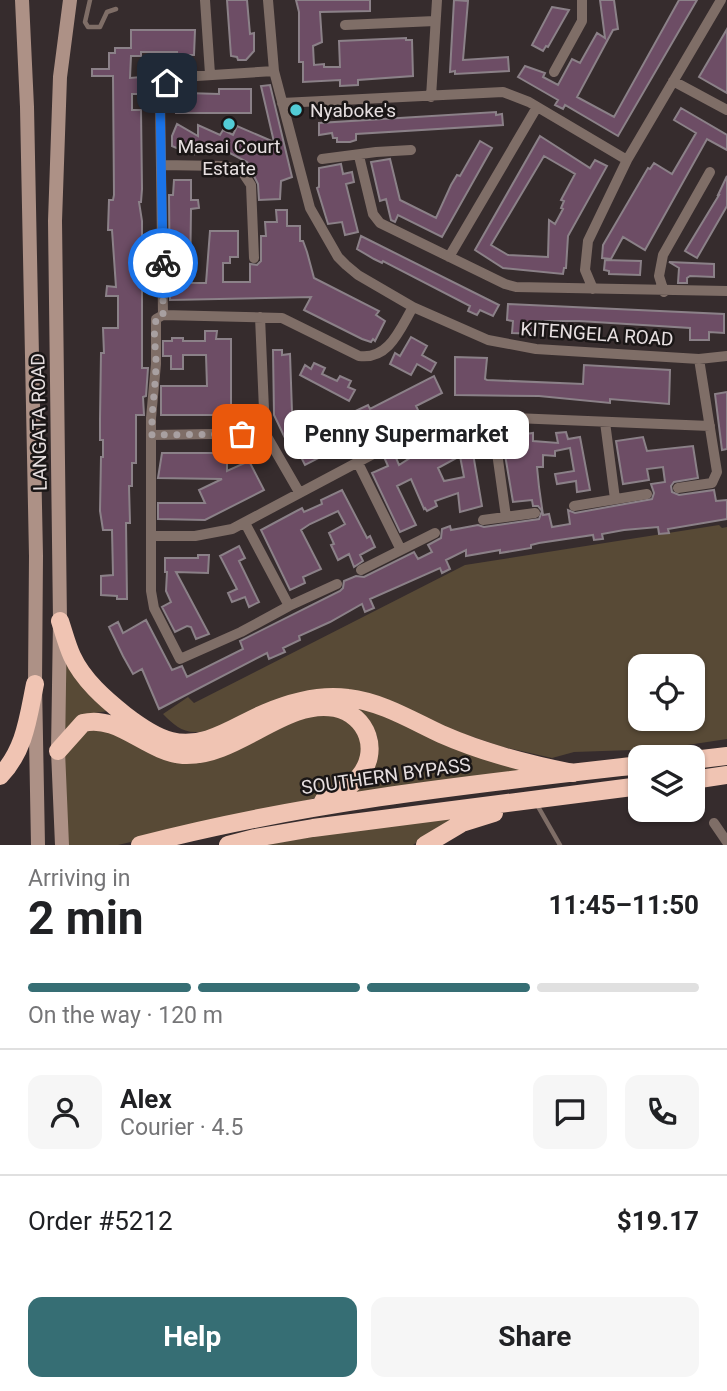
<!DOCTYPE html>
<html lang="en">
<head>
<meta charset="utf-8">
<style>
	:root { --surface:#fff; --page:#f6f6f6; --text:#202124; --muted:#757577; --line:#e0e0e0; --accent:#366e74 }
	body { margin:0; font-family:Roboto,sans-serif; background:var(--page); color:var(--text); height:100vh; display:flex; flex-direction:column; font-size:26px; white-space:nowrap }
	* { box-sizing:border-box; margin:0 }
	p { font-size:23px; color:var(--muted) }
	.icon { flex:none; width:38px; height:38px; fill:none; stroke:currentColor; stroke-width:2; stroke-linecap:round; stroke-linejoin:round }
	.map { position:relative; height:845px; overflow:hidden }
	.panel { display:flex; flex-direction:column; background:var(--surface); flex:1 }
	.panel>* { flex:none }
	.buttons { position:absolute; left:628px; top:654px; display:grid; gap:14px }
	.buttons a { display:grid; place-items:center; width:77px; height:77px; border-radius:14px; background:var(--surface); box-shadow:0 2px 5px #0004; font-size:35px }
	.pin { position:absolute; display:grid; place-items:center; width:60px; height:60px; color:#fff; margin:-30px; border-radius:14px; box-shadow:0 4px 10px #0006 }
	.courier { position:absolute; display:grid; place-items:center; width:70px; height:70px; margin:-35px; border:5px solid #1a73e8; border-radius:50%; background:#fff; color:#222; box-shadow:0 2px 9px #0007 }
	.bubble { position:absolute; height:49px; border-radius:14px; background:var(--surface); box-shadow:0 2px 5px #0004; font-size:23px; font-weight:700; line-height:49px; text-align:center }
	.summary em { font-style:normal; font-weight:700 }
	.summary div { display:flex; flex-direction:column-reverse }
	.summary { display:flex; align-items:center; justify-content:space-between; height:119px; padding:0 28px }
	h1 { font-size:46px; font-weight:700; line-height:52px }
	.bar { display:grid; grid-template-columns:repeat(4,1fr); gap:10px 7px; align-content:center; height:84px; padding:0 28px }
	.bar i { height:9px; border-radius:5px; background:var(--line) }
	.bar .active { background:var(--accent) }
	.bar p { grid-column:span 4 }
	.line { display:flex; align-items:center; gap:18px; padding:0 28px; border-top:2px solid var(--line) }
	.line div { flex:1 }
	.round { display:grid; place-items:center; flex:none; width:74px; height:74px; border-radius:14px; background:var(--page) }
	.button { display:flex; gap:14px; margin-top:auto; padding:14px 28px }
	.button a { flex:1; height:80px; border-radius:14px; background:var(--accent); color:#fff; font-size:28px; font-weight:700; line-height:80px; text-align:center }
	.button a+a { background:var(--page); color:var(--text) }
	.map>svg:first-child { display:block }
	.green { fill:#584a36; fill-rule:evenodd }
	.building { fill:#6d4d65; stroke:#8b8188; stroke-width:2; fill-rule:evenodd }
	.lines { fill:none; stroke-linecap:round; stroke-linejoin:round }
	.lane { stroke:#7f6e67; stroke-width:4.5 }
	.street { stroke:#7f6e67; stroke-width:10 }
	.secondary { stroke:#ad9186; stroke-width:14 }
	.highway { stroke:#f0c4b3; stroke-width:18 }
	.done { stroke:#a8a0a1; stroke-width:7; stroke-dasharray:0 12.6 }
	.route { stroke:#1a73e8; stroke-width:9 }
	.poi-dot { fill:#52ccd6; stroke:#1a1616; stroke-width:2.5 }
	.labels { text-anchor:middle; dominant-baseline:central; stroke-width:5; stroke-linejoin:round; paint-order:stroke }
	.poi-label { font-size:19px; fill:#e6dfe0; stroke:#1a1616; text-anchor:start }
	.street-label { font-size:19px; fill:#e6dfe0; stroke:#1a1616 }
</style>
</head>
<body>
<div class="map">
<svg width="727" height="845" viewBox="0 0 727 845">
	<rect width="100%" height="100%" fill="#362c2d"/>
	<path class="green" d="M719,525L722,528L727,527V739L661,749L574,752L552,758L503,747L333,690C313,691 295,693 276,701C254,710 219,733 195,732C181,732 173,724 163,714L188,697L194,703L465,565ZM640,667H693V719H640Z
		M63,646L108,711L88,714L65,734Z
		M335,703L370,710L548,773L335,798C343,793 355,788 363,781C378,767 385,738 369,722C360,713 347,708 335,703Z
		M331,714C356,723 379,746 356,773C344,785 326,792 312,799L118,845H67L64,756L86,728L101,727L151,752L307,715Z
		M479,815L429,834L413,845H264L404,821Z"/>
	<path class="building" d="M227,0H247L250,34L254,33V51L246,60H238L237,57L231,56Z
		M296,0H370V11L320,12L322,42L313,46L314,65L324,64V67H340L339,41L406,38V40H412L413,76L358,80V85L340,86V80L303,82V62H299V12Z
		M454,0L468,1L463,60L508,57L509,71L455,74V71L450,72Z
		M600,0H614L618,29L613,30L577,97L614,117L679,0H697L618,136L565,105L563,109L555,105L558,100L518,77L525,66L545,73L543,77L558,85L572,59L580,63L597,33L605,38Z
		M552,7L569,10L548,47L546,46L543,51L532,45Z
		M727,29V93L699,77Z
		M131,30H195L194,55H177V52H141V56H131L130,78L141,77V94H132V110H141L142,189L141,202H139L142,221V267H139L142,284V368H148L146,396L143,397L144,415H136V463H132V486H129L130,523H126L127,599H117V596L101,595V576L113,575L112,530H103L100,511L101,457H103V440H100V419L101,353H104L103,328H118V296H106L107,286L116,287L112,230H108L109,200H113L114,195L113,76H92V69H109V53H115V48H131Z
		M270,85L292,177L281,181L280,199L259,200L258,184L247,162L211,143L208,148L199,144L194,154L189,151L188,153L172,146V136L177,124L198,136V125L220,135L223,130L233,135L237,126L274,142L261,86Z
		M219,89H251V113H176V102H181L182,95H187V93L219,94Z
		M681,108L727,135V150L707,139L645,250L623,237L611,259L602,258L603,245L648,168L650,169L654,163L672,174L696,133L674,120Z
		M496,112V115L502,114L503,125L356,134V140L350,142H337V138H333L332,133L319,135V123Z
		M540,136L590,168L595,160L607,166L568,236L566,268H564L563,274L503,268L475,250ZM544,156L575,174L561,200L564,201L561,208L563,209L555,224L549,220L548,257L508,255L491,245Z
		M480,141L492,148L442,237L398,215L395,222L391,220L386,199L380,201L371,162L390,159L400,200L436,218L451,185L457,175L460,176Z
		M341,164L343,174L352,172L354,182L346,184L358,232L345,235L342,222L328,224L317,188L319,187V168Z
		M727,176V206L697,258L685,251L719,195H718Z
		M174,180H191V200H198L199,208L191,209L190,283H206L210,231H238V257H230V263H223V282H250V264L257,265L261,261V236H266L265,222H277L276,210H287V226H300V241H303L307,252L314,278L379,311L376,315L385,321L375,341L373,339L371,342L362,339L304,310L311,297L170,300L169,195H173Z
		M361,236L499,305L493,316L480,310L477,315L468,311L470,306L383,261L382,263L374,259L357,249Z
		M605,260L641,261L640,275L609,274V271L604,270Z
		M669,262L714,264V277L690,276L687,278V283H678L679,268Z
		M508,304L724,314V333L709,332V340H690V328L579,321H537V334L512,333L513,321L507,320Z
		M205,331H217L216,339H231V418H216V415H161V386H207L206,355H183V369H171V356H163V341H172V338H183V341H205Z
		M411,337L427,346L422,355L436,363L431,372L417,364L411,375L390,364L395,353L400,356Z
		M273,350H282V355L290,354L292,412L305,438L345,416L368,405L370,409L434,376L442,393L416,406L419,412L408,417L406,412L390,419L340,446L341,448L331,454L330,452L305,465L298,451L302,450L294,433L285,438L274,415Z
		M455,357L487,358L485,379L487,380L583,384L584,365L670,370L669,404L610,399V403L539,396L455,395Z
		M314,363L325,368L322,374L337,381L340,376L351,381L348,387L355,390L349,401L300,375L305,365L311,369Z
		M727,392V449L722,450L715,394Z
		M463,424L476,425L477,428H482V441L471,442L482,506L460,512L458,493L435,501L437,506L427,511L425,508L424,509L411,479L397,486L416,525L400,532L372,473L388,466L384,457L394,453L399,465ZM460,456L464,477L444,481L438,468Z
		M566,432L568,439L580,437L590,490L577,492L576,481L557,484L555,474L574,471L570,448L555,451V456L543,455V467H537L539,487L543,515L549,514L552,527L570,524L568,510L575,513L652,499L654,493L651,484L665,482L663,467L647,469L649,480L623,484L616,441L643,437L647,451L693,446L698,478L674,482L671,486L672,492L679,495L714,490L716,501L727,500V519L668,529L669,533L659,534L658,527L624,530L602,534L603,539L594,540L593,535L539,543L531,545V548L500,553V550L466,556V550L446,560L450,569L442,573L440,568L370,599L374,608L365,612L362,604L330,622L299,636L300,640L283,648L285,652L269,659L267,653L159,709L142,669L133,674L123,656L109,627L118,622L123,633L146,620L172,670L182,666L187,677L243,649L240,641L340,591L343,588L344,581L356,576L364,577L414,552L418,559L432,552L428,545L441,538L442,529L450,526L451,530L478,525L484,527L539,519L542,511L538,506H533L532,500L513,502L502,437L533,433V441L558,443L556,433Z
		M162,453H227V471L249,461L264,490L205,520L158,519V503H205L199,490L222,479L158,478Z
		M342,490L367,538L370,536L375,547L360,555L363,561L354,567L349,554L338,560L331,545L334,544L329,533L345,524L338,511L310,524L301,530L321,569L303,577L305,583L290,590L261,530L302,508L304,512L322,504L321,500Z
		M239,546L245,558L239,561L259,602L249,607L245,597L232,602L228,593L237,589L220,556Z
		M198,555H209L208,573L176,572L209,634L196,639L191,627L187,626L175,632L162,607L171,602L166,591L167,572H165V558H198Z"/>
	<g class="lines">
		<path class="lane" d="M90,0L85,22L88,27H100L107,12L116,9
			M536,803L560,845"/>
		<path class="street" d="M205,0L210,74
			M268,0L274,71L310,208L338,257L346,265L358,275L413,307L488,340L536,349L699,359L727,356
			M345,25L435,21
			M554,72L582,21V0
			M673,81L727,110
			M431,97L437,0
			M282,103L503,92L529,102L627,160
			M359,156L373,214L380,223L505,284L516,287L727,291
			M322,159L376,152L411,150
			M161,165L223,166L241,170L251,185L254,258
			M449,257L537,107
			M593,289L585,270L588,241L627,160L721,0
			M664,292L659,276L663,255L710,172
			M163,315L160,97C164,86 169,80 181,77L274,71
			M260,317L265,433L299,492
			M492,417L506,517
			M605,422L615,499
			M152,435L265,433
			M358,463L401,550
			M678,488L712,483L717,472L699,359
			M574,506L647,494
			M483,520L535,513
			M245,523L289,606
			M152,536H195L232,529L439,419L453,417H492L710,426
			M361,570L435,533
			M337,584L289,606L241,632L180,659L154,608L151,591V418L156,364V319L163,315L282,318L359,356C389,360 400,329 413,307
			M714,823L727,842"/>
		<path class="secondary" d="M22,0L27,107L36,556L35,684L38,845
			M62,845L58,751L60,621L55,221L60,77L70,0"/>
		<path class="highway" d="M60,621C64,633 67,645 72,656C83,680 105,699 125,715C138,725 155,737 171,741C205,750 236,725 265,713C291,702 320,694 348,698C382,702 411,720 441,734C484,753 527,764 573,773
			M58,751L83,723C118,714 147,752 183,755C237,758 285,698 335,708C368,715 381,752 358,778C349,788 335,795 323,801
			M693,760L727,756
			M0,776C25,750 28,718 35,684
			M693,780L727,775
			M140,845C304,802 472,784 640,765
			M228,845L255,838L313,828L640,786
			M425,845L462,823L494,813"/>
	</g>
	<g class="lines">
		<path class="done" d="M163,263V315L157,317C152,331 156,347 156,362C156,386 151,410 152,435L242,434"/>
		<path class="route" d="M163,263L160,97L167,83"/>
	</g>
	<g class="poi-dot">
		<circle cx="296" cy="110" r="7"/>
		<circle cx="229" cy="124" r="7"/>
	</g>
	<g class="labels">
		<g class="poi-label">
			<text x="310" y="110">Nyaboke's</text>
			<text x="229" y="146" text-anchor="middle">Masai Court<tspan x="229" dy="22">Estate</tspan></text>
		</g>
		<g class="street-label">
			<text transform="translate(597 334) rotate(4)">KITENGELA ROAD</text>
			<text transform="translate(39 422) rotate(-91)">LANGATA ROAD</text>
			<text transform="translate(386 776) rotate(-8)">SOUTHERN BYPASS</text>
		</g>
	</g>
</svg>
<div class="buttons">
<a><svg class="icon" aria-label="locate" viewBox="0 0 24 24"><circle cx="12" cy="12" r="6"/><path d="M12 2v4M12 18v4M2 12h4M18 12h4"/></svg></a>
<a><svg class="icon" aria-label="layers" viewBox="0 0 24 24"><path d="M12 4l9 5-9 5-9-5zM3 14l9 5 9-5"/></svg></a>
</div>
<div class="pin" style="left:242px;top:434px;background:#ea580c"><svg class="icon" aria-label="bag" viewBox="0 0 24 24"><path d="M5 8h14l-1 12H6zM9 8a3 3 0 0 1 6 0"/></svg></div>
<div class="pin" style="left:167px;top:83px;background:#1f2937"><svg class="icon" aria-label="home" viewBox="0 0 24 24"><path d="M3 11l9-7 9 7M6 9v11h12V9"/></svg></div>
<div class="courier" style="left:163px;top:263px"><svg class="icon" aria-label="bike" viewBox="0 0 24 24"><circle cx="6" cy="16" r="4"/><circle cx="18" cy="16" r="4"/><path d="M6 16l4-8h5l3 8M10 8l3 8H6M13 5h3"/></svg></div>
<div class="bubble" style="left:284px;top:410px;width:245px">Penny Supermarket</div>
</div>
<section class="panel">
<div class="summary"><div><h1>2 min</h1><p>Arriving in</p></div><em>11:45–11:50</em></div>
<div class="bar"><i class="active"></i><i class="active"></i><i class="active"></i><i></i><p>On the way · 120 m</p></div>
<div class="line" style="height:126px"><a class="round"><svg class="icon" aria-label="person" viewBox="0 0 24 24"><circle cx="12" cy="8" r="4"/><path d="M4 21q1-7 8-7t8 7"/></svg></a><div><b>Alex</b><p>Courier · 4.5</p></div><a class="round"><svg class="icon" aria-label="chat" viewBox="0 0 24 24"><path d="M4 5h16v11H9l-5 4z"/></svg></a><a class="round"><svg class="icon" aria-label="phone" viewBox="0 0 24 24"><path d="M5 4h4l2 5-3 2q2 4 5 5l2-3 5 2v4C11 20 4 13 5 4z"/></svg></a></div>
<div class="line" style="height:91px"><div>Order #5212</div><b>$19.17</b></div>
<div class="button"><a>Help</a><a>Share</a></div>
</section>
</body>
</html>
